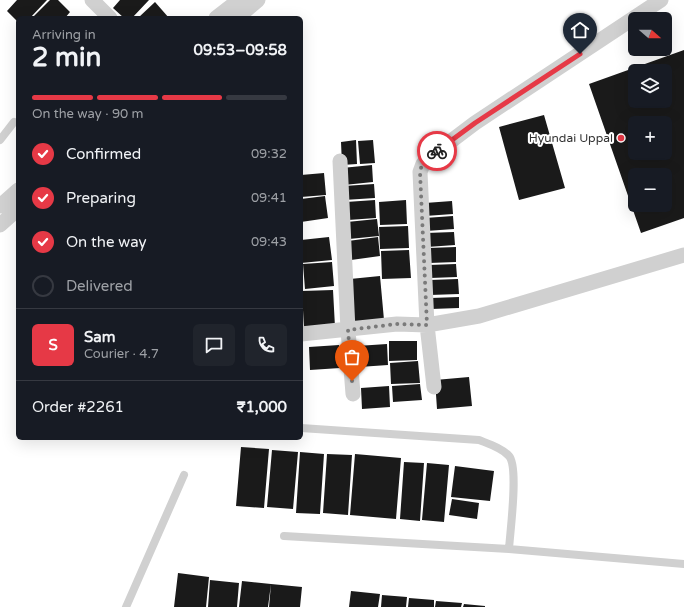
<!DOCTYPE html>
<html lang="en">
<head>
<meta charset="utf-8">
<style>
	:root { --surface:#171b24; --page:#20242c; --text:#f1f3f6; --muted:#9ea1a6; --line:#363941; --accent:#e63946 }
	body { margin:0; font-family:"Varela Round",sans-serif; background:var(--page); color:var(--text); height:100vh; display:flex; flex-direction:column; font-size:15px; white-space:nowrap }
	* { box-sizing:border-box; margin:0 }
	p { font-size:13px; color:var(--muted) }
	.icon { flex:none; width:22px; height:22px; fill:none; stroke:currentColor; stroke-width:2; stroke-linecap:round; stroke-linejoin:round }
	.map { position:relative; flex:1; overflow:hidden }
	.side { position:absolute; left:16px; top:16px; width:287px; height:424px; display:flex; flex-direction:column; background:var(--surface); border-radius:6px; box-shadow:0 4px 16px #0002 }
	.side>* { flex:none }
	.needle { width:26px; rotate:110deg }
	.tools { position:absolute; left:628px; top:12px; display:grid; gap:8px }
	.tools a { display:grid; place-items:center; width:44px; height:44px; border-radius:6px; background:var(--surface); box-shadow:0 4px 16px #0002; font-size:20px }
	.pin { position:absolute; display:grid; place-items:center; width:34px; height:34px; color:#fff; margin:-41px -17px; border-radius:50% 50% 50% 0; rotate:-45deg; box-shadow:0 0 4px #0007 }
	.pin .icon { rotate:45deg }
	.courier { position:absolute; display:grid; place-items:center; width:40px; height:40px; margin:-20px; border:3px solid #e63946; border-radius:50%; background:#fff; color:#222; box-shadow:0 1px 5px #0007 }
	.overview em { font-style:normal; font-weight:700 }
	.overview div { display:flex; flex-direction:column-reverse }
	.overview { display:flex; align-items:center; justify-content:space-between; height:68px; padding:0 16px }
	h1 { font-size:26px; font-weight:700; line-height:30px }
	.bar { display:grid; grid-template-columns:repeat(4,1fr); gap:6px 4px; align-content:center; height:48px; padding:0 16px }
	.bar i { height:5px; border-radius:3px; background:var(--line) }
	.bar .current { background:var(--accent) }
	.bar p { grid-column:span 4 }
	.line { display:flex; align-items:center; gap:10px; padding:0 16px; border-top:1px solid var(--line) }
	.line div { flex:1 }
	.round { display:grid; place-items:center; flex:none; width:42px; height:42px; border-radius:6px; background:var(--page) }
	ol { padding:0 16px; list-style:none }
	li { display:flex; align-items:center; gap:12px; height:44px }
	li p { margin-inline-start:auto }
	li .icon { padding:4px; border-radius:50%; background:var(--accent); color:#fff; stroke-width:4 }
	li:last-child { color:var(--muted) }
	li i { width:22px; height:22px; border:2px solid var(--line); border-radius:50% }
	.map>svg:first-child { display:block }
	.building { fill:#1a1a1a; fill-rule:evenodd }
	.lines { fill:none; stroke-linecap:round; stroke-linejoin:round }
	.service { stroke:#d0d0d0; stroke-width:8 }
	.minor { stroke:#d0d0d0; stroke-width:15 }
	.done { stroke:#7a7a7a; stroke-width:4; stroke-dasharray:0 7.2 }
	.route { stroke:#e63946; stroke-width:5 }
	.poi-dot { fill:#e63946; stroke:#fff; stroke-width:1.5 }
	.labels { text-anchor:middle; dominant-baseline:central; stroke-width:4; stroke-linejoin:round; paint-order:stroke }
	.poi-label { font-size:12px; fill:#333; stroke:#fff; text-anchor:end }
</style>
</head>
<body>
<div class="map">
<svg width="684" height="607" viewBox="0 0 684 607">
	<rect width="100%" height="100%" fill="#fff"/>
	<path class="building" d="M17,0H47L30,18H18V22L7,11Z
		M50,0H58L70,12L65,18H32Z
		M120,0H149L132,18H124L113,8Z
		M155,2L169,18H138Z
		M684,50V218L641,233L589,84ZM635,71H665V101H635ZM635,123H665V153H635ZM635,175H665V205H635Z
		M544,115L565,188L519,200L499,127Z
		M356,140L357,164L342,165L341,142Z
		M373,140L375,163L360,164L358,141Z
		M372,165L373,182L344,185L342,168Z
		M324,173L326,195L301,197V175Z
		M374,184L375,198L344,200V186Z
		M325,196L328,218L301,222V199Z
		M375,200L376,218L348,220L346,202Z
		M406,200L407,224L380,225L379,202Z
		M452,201L453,214L425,216V203Z
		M453,216L454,229L426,231L425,218Z
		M377,219L379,236L349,239L347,222Z
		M408,226L409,248L380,249L379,227Z
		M454,232L455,245L427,247L426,233Z
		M329,237L332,260L301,263V240Z
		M378,237L380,256L351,260L348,241Z
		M456,247V262L429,263L428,248Z
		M409,250L411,278L382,279L381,251Z
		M332,262L334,286L305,289L303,264Z
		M456,264L457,277L430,278L429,265Z
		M380,276L384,320L354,323L350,279Z
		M458,279L459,294L430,295V280Z
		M333,290L335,327L304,329L302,291Z
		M459,297V308L431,309V298Z
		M389,341H417V360L389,361Z
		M387,344L388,365L359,367L357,346Z
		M339,345L340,368L310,370L309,347Z
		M418,361L420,383L391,384L390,363Z
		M469,377L472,406L437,409L435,380Z
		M420,384L422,400L393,402L392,386Z
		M389,386L390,407L362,409L361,388Z
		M241,447L269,449L264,508L236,506Z
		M272,450L298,452L293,509L267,507Z
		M300,452L324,454L320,514L296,513Z
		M327,454L352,455L348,515L323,513Z
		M355,454L401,458L396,519L350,515Z
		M404,462L424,463L420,521L400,519Z
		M427,463L449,465L444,522L422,520Z
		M455,466L494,471L490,501L451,497Z
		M452,499L479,503L477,519L449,515Z
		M178,573L209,577L206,607H174Z
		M210,580L239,583L237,607H208Z
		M242,581L271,584L268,607H239Z
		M271,584L302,587L300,607H269Z
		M351,591L380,594L378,607H349Z
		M382,595L407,597L406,607H381Z
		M409,598L434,600V607H408Z
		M436,601L462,603L461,607H435Z
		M464,604L485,606V607H463Z"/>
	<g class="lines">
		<path class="service" d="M0,140L14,122
			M301,428L479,440C489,444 502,448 509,456C519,467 510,532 509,549
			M284,536L509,549L684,564
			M126,607L184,475"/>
		<path class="minor" d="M92,0L110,18
			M216,18L239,0
			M237,18L258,0
			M340,161L348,330L353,394
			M0,206L18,190
			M0,225L18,209
			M301,334L397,324L427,325L479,316L684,255
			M434,387L427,325L420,172L423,164L430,157L475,123L661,0"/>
	</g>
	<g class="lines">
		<path class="done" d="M352,381L348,330L397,324L427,325L420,172L422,164L437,151"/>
		<path class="route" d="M437,151L475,123L580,54"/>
	</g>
	<circle class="poi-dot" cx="621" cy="138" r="4"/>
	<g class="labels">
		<g class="poi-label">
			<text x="613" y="138">Hyundai Uppal</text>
		</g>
	</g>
</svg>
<div class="tools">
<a><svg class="needle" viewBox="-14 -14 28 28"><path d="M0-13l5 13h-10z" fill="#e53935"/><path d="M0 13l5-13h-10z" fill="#9ea1a6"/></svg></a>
<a><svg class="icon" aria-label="layers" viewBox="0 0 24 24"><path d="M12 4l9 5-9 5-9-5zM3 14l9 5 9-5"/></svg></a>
<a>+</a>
<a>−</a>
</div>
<div class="pin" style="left:352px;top:381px;background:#ea580c"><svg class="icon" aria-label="bag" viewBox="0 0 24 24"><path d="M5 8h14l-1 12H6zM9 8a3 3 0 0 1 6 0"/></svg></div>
<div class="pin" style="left:580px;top:54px;background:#1f2937"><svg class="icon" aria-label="home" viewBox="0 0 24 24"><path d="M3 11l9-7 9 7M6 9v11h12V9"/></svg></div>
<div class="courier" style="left:437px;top:151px"><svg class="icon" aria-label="bike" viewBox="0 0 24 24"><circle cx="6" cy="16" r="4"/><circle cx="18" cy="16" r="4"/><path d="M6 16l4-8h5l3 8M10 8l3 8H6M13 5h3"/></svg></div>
<section class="side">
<div class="overview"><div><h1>2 min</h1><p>Arriving in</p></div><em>09:53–09:58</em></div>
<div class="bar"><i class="current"></i><i class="current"></i><i class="current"></i><i></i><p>On the way · 90 m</p></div>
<ol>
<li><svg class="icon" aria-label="check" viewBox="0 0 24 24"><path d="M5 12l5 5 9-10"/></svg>Confirmed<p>09:32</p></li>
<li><svg class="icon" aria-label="check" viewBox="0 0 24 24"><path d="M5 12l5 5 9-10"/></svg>Preparing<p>09:41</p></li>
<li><svg class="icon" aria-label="check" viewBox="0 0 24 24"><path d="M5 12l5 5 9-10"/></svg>On the way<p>09:43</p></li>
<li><i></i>Delivered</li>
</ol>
<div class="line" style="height:72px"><b class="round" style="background:var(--accent);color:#fff">S</b><div><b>Sam</b><p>Courier · 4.7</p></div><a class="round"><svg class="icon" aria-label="chat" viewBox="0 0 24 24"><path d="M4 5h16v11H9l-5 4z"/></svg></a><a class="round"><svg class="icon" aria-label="phone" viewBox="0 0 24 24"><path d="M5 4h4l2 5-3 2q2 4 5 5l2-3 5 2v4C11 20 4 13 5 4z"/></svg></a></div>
<div class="line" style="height:52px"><div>Order #2261</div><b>₹1,000</b></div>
</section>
</div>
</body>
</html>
